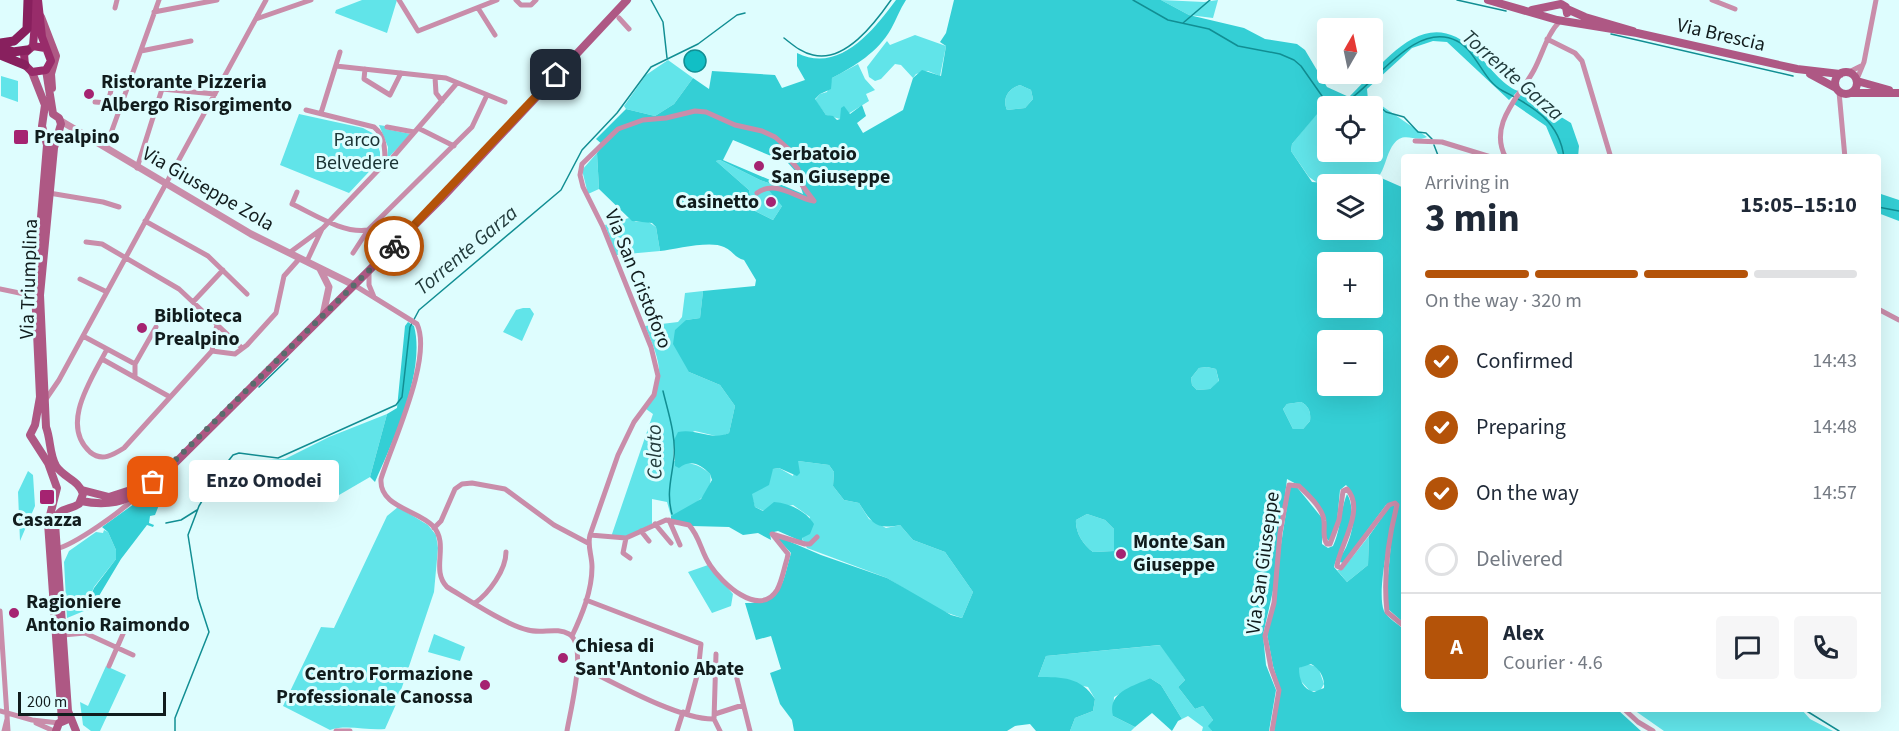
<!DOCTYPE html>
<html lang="en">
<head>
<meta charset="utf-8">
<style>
	:root { --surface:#fff; --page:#f6f6f7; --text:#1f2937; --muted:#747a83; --line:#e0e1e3; --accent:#b45309 }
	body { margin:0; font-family:"Source Sans 3",sans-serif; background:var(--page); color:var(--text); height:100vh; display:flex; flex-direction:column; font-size:22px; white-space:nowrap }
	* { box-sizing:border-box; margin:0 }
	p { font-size:20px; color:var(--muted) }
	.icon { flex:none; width:33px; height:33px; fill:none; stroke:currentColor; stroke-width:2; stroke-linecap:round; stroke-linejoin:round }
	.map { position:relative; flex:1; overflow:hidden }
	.side { position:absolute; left:1401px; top:154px; width:480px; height:558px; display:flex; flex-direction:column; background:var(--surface); border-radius:6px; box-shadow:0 6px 24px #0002 }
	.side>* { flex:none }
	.needle { width:39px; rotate:9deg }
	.controls { position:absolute; left:1317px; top:18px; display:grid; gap:12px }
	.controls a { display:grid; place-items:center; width:66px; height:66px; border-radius:6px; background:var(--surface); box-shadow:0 6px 24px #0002; font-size:30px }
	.scale { position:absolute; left:18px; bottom:15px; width:148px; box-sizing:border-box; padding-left:6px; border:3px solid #111c1d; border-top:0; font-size:16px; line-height:21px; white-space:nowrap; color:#111c1d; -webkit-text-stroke:4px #defdfe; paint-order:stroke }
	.pin { position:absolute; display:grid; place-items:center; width:51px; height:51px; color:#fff; margin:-26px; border-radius:12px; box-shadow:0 3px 9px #0006 }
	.courier { position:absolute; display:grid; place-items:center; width:60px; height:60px; margin:-30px; border:4px solid #b45309; border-radius:50%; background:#fff; color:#222; box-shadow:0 2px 8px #0007 }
	.bubble { position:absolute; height:42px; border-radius:6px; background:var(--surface); box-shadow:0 6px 24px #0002; font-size:20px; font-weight:700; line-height:42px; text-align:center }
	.headline em { font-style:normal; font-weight:700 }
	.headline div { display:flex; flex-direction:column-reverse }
	.headline { display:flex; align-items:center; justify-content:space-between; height:102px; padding:0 24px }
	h1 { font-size:39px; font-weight:700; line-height:45px }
	.bar { display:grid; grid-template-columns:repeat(4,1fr); gap:9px 6px; align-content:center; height:72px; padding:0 24px }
	.bar i { height:8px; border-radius:4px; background:var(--line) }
	.bar .active { background:var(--accent) }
	.bar p { grid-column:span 4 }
	.line { display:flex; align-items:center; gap:15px; padding:0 24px; border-top:2px solid var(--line) }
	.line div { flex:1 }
	.round { display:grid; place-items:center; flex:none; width:63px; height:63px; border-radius:6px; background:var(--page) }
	ol { padding:0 24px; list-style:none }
	li { display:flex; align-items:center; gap:18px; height:66px }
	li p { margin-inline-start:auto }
	li .icon { padding:6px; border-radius:50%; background:var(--accent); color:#fff; stroke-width:4 }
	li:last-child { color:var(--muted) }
	li i { width:33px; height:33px; border:3px solid var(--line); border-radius:50% }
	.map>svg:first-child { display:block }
	.green { fill:#61e4e9 }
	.forest { fill:#34cfd5; fill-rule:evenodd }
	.water { fill:#11bfc5; stroke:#118e93; stroke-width:1.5 }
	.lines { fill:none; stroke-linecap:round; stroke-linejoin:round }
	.stream { stroke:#118e93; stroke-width:1.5 }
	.minor { stroke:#c98daa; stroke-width:5 }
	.tertiary { stroke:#c98daa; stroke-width:7 }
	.secondary { stroke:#ae5884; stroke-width:8 }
	.primary { stroke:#982c6a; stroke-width:8 }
	.trunk { stroke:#88205e; stroke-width:9 }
	.done { stroke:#596b6c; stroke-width:6; stroke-dasharray:0 10.8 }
	.route { stroke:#b45309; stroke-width:8 }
	.poi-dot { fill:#a52371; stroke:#defdfe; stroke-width:2 }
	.labels { text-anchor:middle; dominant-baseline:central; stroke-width:6; stroke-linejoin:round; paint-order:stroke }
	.street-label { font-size:20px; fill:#111c1d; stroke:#defdfe }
	.poi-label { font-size:20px; font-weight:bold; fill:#111c1d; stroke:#defdfe; text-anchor:start }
	.park-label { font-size:20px; fill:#1a3334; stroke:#defdfe }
	.water-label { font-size:21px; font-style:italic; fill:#223b3c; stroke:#defdfe }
</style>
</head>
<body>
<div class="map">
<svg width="1899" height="731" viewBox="0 0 1899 731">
	<rect width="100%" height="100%" fill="#defdfe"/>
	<path class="green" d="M362,0H397L387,33L335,13L336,10Z
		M1161,0L1204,2L1218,0L1213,18L1189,15Z
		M915,35L946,46L940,76L928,71L916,74L913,78L901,65L895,64L881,79L875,81L869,77L867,67L887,41L890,45Z
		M668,60L693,78L674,104L655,116L626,109L624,106L646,75Z
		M858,64L865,79L875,90L866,94L869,101L840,119L826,115L815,100L820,94L827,92L832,78Z
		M1,76L18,81V102L1,96Z
		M1020,85L1031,90L1033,99L1025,108L1007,110C1002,98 1008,89 1020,85Z
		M1372,99L1427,137C1417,142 1408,134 1399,139C1383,149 1388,180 1367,184C1351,188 1335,181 1319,184L1309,177L1291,151L1292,144L1323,106L1327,110L1328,152H1372V106H1359Z
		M299,114L363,128L374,134L380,152V160L349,193L280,165Z
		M379,125L385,126V129L411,134L387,159L388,147Z
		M597,153L599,189L588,194L582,170Z
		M720,160L760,180L783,188L782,206L773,220L753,210L749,190L716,161Z
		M629,218L636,222L647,221L656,227L660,251L616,255L605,225Z
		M703,291L700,318L686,320L689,372L720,385L735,406L729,433L720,437L695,431L674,440L673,461C689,463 698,463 710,474C715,495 688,510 671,516L667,502L652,499V524L626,537H611L653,414L646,409C668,378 659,359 645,326L678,322L682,317L685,293Z
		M523,308H530L534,314L522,341L503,332L516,310Z
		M1207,367L1216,369L1219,382L1210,389L1197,390L1192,385L1191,378L1199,368Z
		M1301,402C1309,406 1311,412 1310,421L1303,429H1293L1283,409L1287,404Z
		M387,414L370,477L327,502L268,460L285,459L329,437Z
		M798,461L829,465L834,472L833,486L844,500L859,503L869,519L886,528L900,525L913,540L945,552L973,592L962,618L939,610L887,578L807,548L802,538L810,517L793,505L764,511L755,507L751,494L773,469L779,468L793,476Z
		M28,471L33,475L35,506L20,541L18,492Z
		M398,507L428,525L436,535L438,548L434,592L397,702L385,729C368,731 347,724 330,730L283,706L321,627L334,628L387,516Z
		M1087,514L1105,520L1114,529V551L1093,552C1083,545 1075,532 1076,520Z
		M104,530L108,532L116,550V559L94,587L84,611L67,618L64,562L69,551L96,532L103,533Z
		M1369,536L1368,565L1347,582L1337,570H1342Z
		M708,565L733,594L731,606L712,613L688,572Z
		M434,634L465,647L460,661L428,652Z
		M1161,645L1185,680L1178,687L1195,709L1203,706L1213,720L1209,726L1212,731H1202L1203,727L1188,716L1182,719L1161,685L1150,678L1114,697L1113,716L1135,727L1131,731H1070L1075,718L1093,711L1095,699L1088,687L1038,677L1046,656Z
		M1307,664L1318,667L1324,684L1320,691H1310L1299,679V668Z
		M106,666L126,675L100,731H91L83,725L80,702L88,706Z
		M1634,710H1802L1810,719L1833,731H1664Z"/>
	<path class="forest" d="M896,0H906C900,9 896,20 891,29C878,52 855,66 832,78L831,89L820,94L815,99L826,115L833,116L837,120L840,119L841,108L844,106L850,114L862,105L866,116L857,123L863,133L903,110L913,78L922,70L941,76L946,46L940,42L946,33L954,0H1161L1189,15L1244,28L1265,39L1297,44L1305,50L1327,87L1349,97C1386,61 1426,0 1477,53C1488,65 1502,85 1518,91L1509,100L1447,42L1433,41L1412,48L1367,89L1368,100L1359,106H1328L1327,110L1323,107L1292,144L1291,151L1312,182L1345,184H1328V230H1372V184H1367L1379,177L1404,188V623L1388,609L1387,586L1395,501L1386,505L1343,563L1340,562C1340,555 1345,551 1347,545C1354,529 1359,497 1346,485L1340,490L1337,522L1329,541L1326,538V518L1302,487L1287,479L1274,586L1263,635L1266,665L1276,690L1269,731H1212L1208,726L1213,720L1203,706L1195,709L1178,687L1185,680L1160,645L1046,656L1038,677C1062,677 1081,677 1095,699L1093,711L1075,718L1070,731H1036L1030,724L1015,726L1007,731H794L792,720L780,704L770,673L781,669L771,636L756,640L745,603C783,603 782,584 791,553L777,538L779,537L821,555L887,578L951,615L962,618L973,592L945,552L913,540L900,525C875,530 872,523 859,503L844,500L833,486L834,472L829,465L798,461L800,473L797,476L779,468L773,469L769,485L752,494L755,507L763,511L774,502C789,503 806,511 814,524L810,534L802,538L803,542L778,531L770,533L771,540L758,533L743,535L729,527L692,526L671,519V516L701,499L712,480L710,474C700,464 691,459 679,468L675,466L674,440L678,432C697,428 711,441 729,433L735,406L720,385L689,372L673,344L675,330L686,320L700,318L703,291L755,286L756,280L744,260C735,258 733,251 724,247C711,240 675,249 660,251L656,227L652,223L632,221L599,189L597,153L603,145L596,139L626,109L655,116L674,104L693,78L709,89L712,71L775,75L782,88L805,80L797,66V53C839,74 873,31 896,0ZM1020,85L1031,90L1033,99L1025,108L1007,110C1002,98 1008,89 1020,85ZM733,140L788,163L796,172L803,194L723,160ZM720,160L760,180L780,187L767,188L782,206L773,220L753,210L749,190L716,161ZM1328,262H1372V308H1328ZM1328,340H1372V386H1328ZM1207,367L1216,369L1219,381L1210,389L1197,390L1192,385L1191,378L1199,368ZM1301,402C1309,406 1311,412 1310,421L1303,429H1293L1283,409L1287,404ZM1087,514L1105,520L1114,529V551L1093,552C1083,545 1075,532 1076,520Z
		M1522,93L1571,123L1579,146L1578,157H1559L1546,126L1514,104Z
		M1878,193L1899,200V221L1878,213Z
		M408,322L414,326C426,371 393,441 375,482L370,477L387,414L397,408L405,326Z
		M1296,486L1322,518V544L1328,548L1333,546C1341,529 1340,511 1347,494C1360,515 1340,546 1334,567L1347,582L1368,565L1369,536L1390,506L1393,504L1395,507C1391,530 1376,591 1384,611C1387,618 1399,624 1404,630V710H1618L1641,731H1274L1280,689L1273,666L1267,634L1290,487ZM1311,664C1320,669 1325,678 1324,688L1314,692C1303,689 1299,680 1299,668Z
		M152,491L163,495L155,515L150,516L149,523L154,525L153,527L147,525L121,559L90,611H84L94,588L116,559V550L108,532L102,527Z
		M1150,678L1161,685L1182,719L1178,721L1172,731L1152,713L1135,727L1113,716C1107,692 1132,687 1150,678Z"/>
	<path class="water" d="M684 61a11 11 0 1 1 22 0a11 11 0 1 1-22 0Z"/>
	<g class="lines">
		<path class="stream" d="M651,0L663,22L667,58
			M1133,0L1168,20L1209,29L1238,46L1280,54L1294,60L1301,66L1329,106
			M1457,0L1506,11
			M1183,23L1210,0
			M1611,34L1793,76
			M784,38C793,45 802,53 813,55C845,63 875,23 891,0
			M1340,106C1373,89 1413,19 1457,41C1477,51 1482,80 1503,91C1533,106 1560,122 1564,158
			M1343,106L1372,100L1386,112L1404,117L1418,132L1426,133L1432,139
			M1434,145L1439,158
			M1878,207L1899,211
			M259,387L288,359
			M663,391C668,412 676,435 674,457C672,477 666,493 672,514
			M218,474L233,455L239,453L278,458L396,405L402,397L410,327L419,310L561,190L582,150L617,113L651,67L698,44L737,15L745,13
			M166,523L181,520L197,510
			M1805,710L1839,731
			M175,731V718L209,632L198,598L188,535L199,506L214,481"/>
		<path class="minor" d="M399,0L418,31L497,0
			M516,0L521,5H531L536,0
			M1712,0L1735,9
			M115,8L117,0
			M478,8L495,35
			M154,12L217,0
			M619,18L629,29
			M256,19L311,0
			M1547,39L1575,53L1582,61L1611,158
			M141,51L191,41
			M336,66L446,78L505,102
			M365,69L364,79L390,95L401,73
			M1849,72L1861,66
			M435,77L436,93L442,101
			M1857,79L1864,62L1876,0
			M1839,92L1845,158
			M95,102L108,103L112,86L127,83
			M321,113L340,52
			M387,127L414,132
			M418,128L454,146
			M1415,141L1442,142L1494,158
			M106,147L159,0
			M393,157L457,83
			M1506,158C1487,124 1521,95 1534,70C1543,53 1547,34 1560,21
			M137,168L162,89L215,94
			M297,192L292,204C314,214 343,234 368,230L472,127L487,95
			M49,193L103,202L119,207
			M757,193C776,179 795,198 814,201
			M145,221L208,256L247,294
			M86,242L102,244L179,289L242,348
			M289,253L323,228L385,163C385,149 385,136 374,127L306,110
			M353,253L368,230
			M307,261L322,229
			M369,271V285L374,297
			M80,279L107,292
			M354,285L417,324C433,358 392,443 381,479C379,507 418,510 433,526C450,545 430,569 447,587C467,599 506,625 528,630C541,634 557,627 569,634C588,644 570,712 567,731
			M0,289L34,296
			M193,302L223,270
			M1878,309L1899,320
			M83,336L135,364V377
			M107,349C93,377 59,424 90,452C102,462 113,455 124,448L212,351L217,324
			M212,351L235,354L247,345L276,313L284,276L300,258
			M102,359L170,397
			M135,364L156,327
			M46,399L59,380L266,0
			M669,520L680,545
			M655,524L671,543
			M434,528L441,521L455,489L462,484L472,483L505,489L554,525L588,543
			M641,531L649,541
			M590,535L626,538L666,520L689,525C700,537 701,552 710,565C721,582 759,619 777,590C782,581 784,568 787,559L788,554L772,534L805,544H810L817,537
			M626,538L623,553L630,558
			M56,549C74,545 124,510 136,496
			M586,600L701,644L698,672L687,713
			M475,603C489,593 506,570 506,552
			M0,611L8,731
			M63,635L85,633L133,655
			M572,636C582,615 592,591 592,567C592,555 587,546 590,535L618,455L634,422L654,395L658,376L651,347L603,227L583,187L580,175L582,164L618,129L643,120L666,118L695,111L706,112L735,125L762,131L775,137L792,152L779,147L798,169L802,185L814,201
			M716,654L714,719L720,731
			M578,665C611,681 679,720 714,719
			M109,666L126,627
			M736,675L750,731
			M1625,710L1638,722L1653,731
			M0,711L32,720L59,723
			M715,714L743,705
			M36,723L54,731
			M4,731L7,719
			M336,731H350
			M677,731L683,712
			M1272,731L1279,690L1271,668L1265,636L1274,603L1280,533L1289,485L1299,486C1308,495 1323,508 1324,521C1325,530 1322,537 1327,544H1330L1339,520L1343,491L1347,489C1366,509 1339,547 1337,566L1341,568L1389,505L1395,503L1397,505C1388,540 1383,576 1387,612L1404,626"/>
		<path class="tertiary" d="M61,121L251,234L354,285
			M320,269L329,287L323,315"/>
		<path class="secondary" d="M1488,0L1557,20L1637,33L1797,69L1840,74
			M1567,9L1585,17L1633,31
			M1532,10L1561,4L1566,7L1567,13
			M41,17L56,56L51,74L52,88
			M46,70L53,114L59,118L61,124L54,148L40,295L46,427C51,440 49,453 56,466C64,478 79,480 83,494L79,504C68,511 57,507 55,523L68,711L76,731
			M1835 83a11 11 0 1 1 22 0a11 11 0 1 1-22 0Z
			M32,72L45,105L42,126L47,145L35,290L40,397L35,425L30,435L48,463L57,488L48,523L62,721
			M1810,74L1836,88
			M1857,81L1889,90
			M1851,93H1899
			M82,490L109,497L146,485
			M81,501C123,510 142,492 171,467L441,199L627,0
			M56,731L59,723L66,720"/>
		<path class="primary" d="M30,0L35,23L33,46
			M38,0L42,37L51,61L46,70L32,72L25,65L24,54L33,46L45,48"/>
		<path class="trunk" d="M0,43L14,41L27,29L28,0
			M0,47L13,52L27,50
			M0,55L25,65"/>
	</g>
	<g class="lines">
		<path class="done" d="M153,482L394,246"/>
		<path class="route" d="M394,246L556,75"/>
	</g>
	<g class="poi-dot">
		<circle cx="89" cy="94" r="6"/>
		<rect x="13" y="129" width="16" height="16" rx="3"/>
		<circle cx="759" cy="166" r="6"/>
		<circle cx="771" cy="202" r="6"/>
		<circle cx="142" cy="328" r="6"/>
		<rect x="39" y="489" width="16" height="16" rx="3"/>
		<circle cx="1121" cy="554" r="6"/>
		<circle cx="14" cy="613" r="6"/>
		<circle cx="563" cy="658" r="6"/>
		<circle cx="485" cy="685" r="6"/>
	</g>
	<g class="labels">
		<g class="street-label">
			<text transform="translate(1721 35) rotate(13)">Via Brescia</text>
			<text transform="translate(208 189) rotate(30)">Via Giuseppe Zola</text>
			<text transform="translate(29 279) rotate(-88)">Via Triumplina</text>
			<text transform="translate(638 279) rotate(68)">Via San Cristoforo</text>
			<text transform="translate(1263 563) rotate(-82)">Via San Giuseppe</text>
		</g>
		<g class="poi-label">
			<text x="101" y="82">Ristorante Pizzeria<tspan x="101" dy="23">Albergo Risorgimento</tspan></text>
			<text x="34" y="137">Prealpino</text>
			<text x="771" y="154">Serbatoio<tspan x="771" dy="23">San Giuseppe</tspan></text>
			<text x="759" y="202" text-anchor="end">Casinetto</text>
			<text x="154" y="316">Biblioteca<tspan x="154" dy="23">Prealpino</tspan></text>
			<text x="47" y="520" text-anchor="middle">Casazza</text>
			<text x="1133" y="542">Monte San<tspan x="1133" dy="23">Giuseppe</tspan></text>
			<text x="26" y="602">Ragioniere<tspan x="26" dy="23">Antonio Raimondo</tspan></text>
			<text x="575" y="646">Chiesa di<tspan x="575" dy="23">Sant'Antonio Abate</tspan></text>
			<text x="473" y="674" text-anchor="end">Centro Formazione<tspan x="473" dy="23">Professionale Canossa</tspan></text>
		</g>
		<g class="park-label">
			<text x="357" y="140">Parco<tspan x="357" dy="23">Belvedere</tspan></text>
		</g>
		<g class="water-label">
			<text transform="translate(1513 75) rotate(41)">Torrente Garza</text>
			<text transform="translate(466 250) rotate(-40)">Torrente Garza</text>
			<text transform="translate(654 452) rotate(-91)">Celato</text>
		</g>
	</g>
</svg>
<div class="controls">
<a><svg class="needle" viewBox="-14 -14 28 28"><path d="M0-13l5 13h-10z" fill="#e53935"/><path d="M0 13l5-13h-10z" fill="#747a83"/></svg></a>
<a><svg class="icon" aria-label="locate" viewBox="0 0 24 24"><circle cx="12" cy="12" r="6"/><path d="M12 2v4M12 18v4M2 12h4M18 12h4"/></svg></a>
<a><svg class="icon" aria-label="layers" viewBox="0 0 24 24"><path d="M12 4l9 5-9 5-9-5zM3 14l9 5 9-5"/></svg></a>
<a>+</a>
<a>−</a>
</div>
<div class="scale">200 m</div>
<div class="pin" style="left:153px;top:482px;background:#ea580c"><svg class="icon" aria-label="bag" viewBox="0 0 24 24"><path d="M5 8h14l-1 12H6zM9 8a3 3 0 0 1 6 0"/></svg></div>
<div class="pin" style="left:556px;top:75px;background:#1f2937"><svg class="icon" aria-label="home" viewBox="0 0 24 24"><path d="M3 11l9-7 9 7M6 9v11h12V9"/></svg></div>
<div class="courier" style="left:394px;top:246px"><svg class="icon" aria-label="bike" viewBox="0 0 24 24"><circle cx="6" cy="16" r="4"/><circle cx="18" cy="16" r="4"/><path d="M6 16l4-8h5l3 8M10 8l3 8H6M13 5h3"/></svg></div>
<div class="bubble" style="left:189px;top:460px;width:150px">Enzo Omodei</div>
<section class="side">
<div class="headline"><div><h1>3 min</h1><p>Arriving in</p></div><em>15:05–15:10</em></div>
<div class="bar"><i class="active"></i><i class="active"></i><i class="active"></i><i></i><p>On the way · 320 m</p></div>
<ol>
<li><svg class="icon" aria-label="check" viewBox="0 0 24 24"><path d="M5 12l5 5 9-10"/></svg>Confirmed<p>14:43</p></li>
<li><svg class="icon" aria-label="check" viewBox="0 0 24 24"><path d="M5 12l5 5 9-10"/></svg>Preparing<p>14:48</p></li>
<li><svg class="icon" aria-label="check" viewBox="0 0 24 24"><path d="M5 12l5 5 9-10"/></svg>On the way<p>14:57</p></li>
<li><i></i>Delivered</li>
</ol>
<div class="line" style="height:108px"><b class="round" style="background:var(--accent);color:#fff">A</b><div><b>Alex</b><p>Courier · 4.6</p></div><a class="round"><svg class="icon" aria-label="chat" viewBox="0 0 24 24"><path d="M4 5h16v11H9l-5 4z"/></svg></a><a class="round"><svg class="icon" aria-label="phone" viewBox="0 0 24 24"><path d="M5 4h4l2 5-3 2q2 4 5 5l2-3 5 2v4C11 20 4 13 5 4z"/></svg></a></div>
</section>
</div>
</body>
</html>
